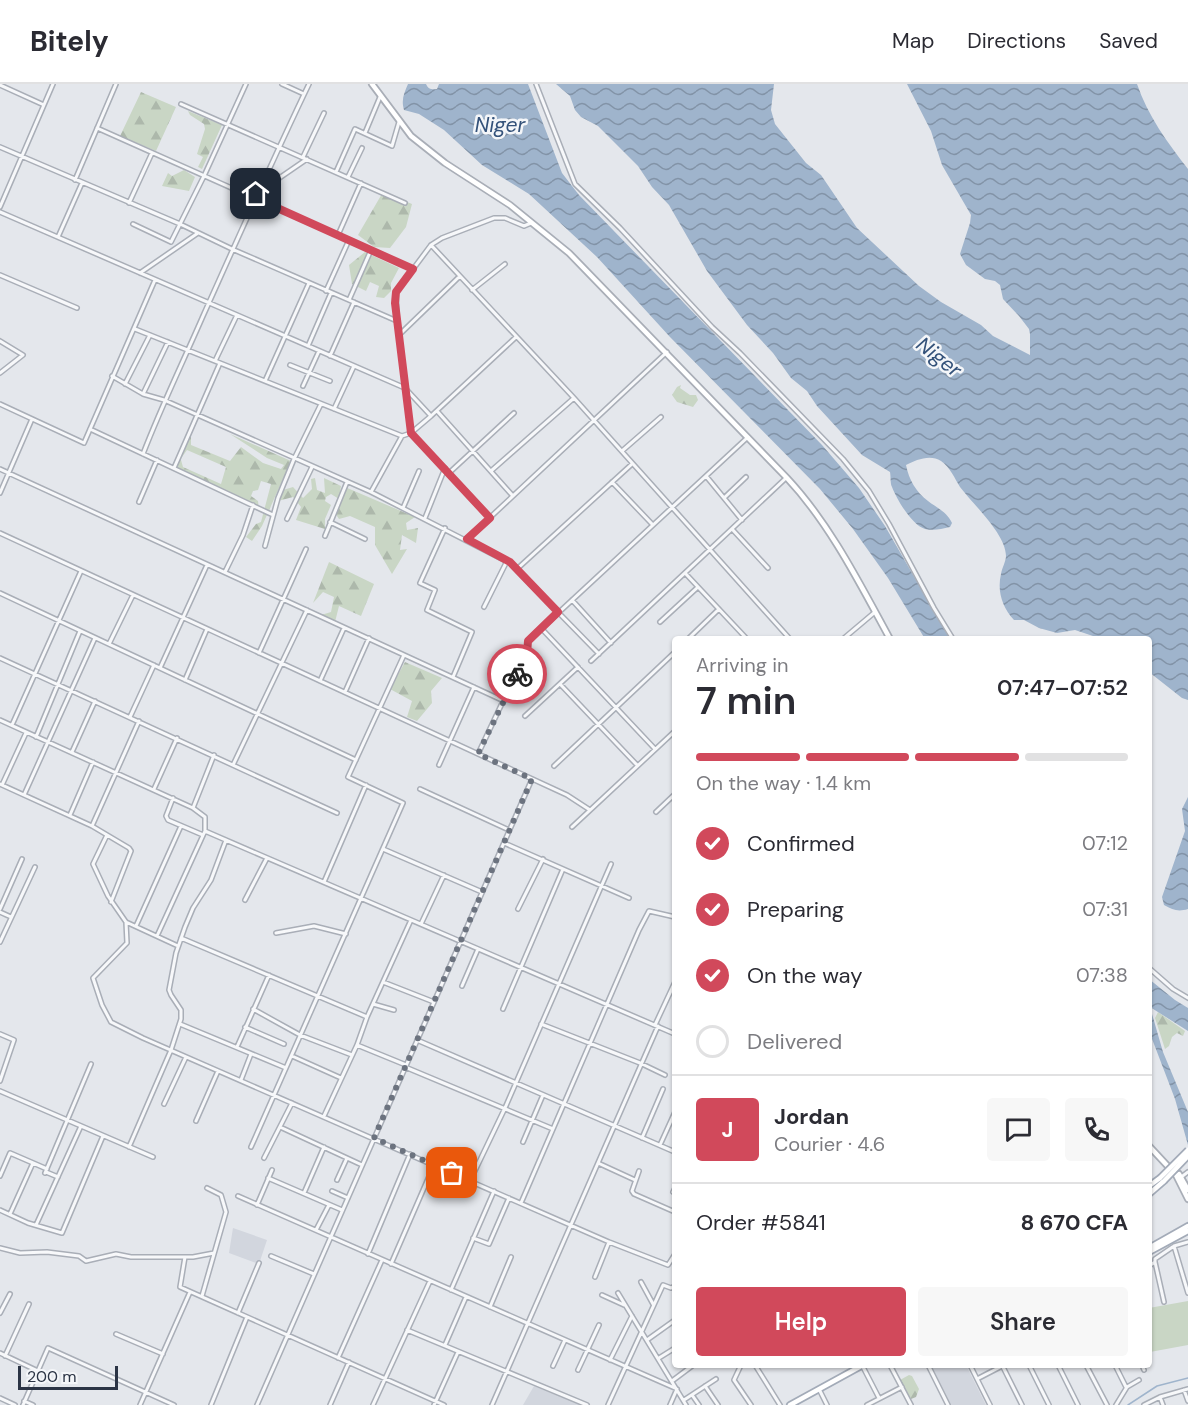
<!DOCTYPE html>
<html lang="en">
<head>
<meta charset="utf-8">
<style>
	:root { --surface:#fff; --page:#f7f7f7; --text:#2b2b33; --muted:#7c7c81; --line:#e1e1e2; --accent:#d1495b }
	body { margin:0; font-family:"DM Sans",sans-serif; background:var(--page); color:var(--text); height:100vh; display:flex; flex-direction:column; font-size:22px; white-space:nowrap }
	* { box-sizing:border-box; margin:0 }
	p { font-size:20px; color:var(--muted) }
	.icon { flex:none; width:33px; height:33px; fill:none; stroke:currentColor; stroke-width:2; stroke-linecap:round; stroke-linejoin:round }
	.map { position:relative; flex:1; overflow:hidden }
	.panel { position:absolute; left:672px; top:552px; width:480px; height:732px; display:flex; flex-direction:column; background:var(--surface); border-radius:6px; box-shadow:0 2px 4px #0004 }
	.panel>* { flex:none }
	.scale { position:absolute; left:18px; bottom:15px; width:100px; box-sizing:border-box; padding-left:6px; border:3px solid #2b3445; border-top:0; font-size:16px; line-height:21px; white-space:nowrap; color:#2b3445; -webkit-text-stroke:4px #f4f6f9; paint-order:stroke }
	.pin { position:absolute; display:grid; place-items:center; width:51px; height:51px; color:#fff; margin:-26px; border-radius:12px; box-shadow:0 3px 9px #0006 }
	.courier { position:absolute; display:grid; place-items:center; width:60px; height:60px; margin:-30px; border:4px solid #d1495b; border-radius:50%; background:#fff; color:#222; box-shadow:0 2px 8px #0007 }
	.headline em { font-style:normal; font-weight:600 }
	.headline div { display:flex; flex-direction:column-reverse }
	.headline { display:flex; align-items:center; justify-content:space-between; height:102px; padding:0 24px }
	h1 { font-size:39px; font-weight:600; line-height:45px }
	.bar { display:grid; grid-template-columns:repeat(4,1fr); gap:9px 6px; align-content:center; height:72px; padding:0 24px }
	.bar i { height:8px; border-radius:4px; background:var(--line) }
	.bar .on { background:var(--accent) }
	.bar p { grid-column:span 4 }
	.line { display:flex; align-items:center; gap:15px; padding:0 24px; border-top:2px solid var(--line) }
	.line div { flex:1 }
	.round { display:grid; place-items:center; flex:none; width:63px; height:63px; border-radius:6px; background:var(--page) }
	ol { padding:0 24px; list-style:none }
	li { display:flex; align-items:center; gap:18px; height:66px }
	li p { margin-inline-start:auto }
	li .icon { padding:6px; border-radius:50%; background:var(--accent); color:#fff; stroke-width:4 }
	li:last-child { color:var(--muted) }
	li i { width:33px; height:33px; border:3px solid var(--line); border-radius:50% }
	.button { display:flex; gap:12px; margin-top:auto; padding:12px 24px }
	.button a { flex:1; height:69px; border-radius:6px; background:var(--accent); color:#fff; font-size:24px; font-weight:600; line-height:69px; text-align:center }
	.button a+a { background:var(--page); color:var(--text) }
	header { display:flex; align-items:center; gap:36px; box-sizing:border-box; height:84px; padding:0 30px; background:var(--surface); border-bottom:2px solid var(--line) }
	header strong { font-size:28px }
	nav { display:flex; gap:33px; margin-inline-start:auto; font-size:21px }
	.map>svg:first-child { display:block }
	.built { fill:#d2d6de }
	.forest { fill:url(#forest-firs) }
	.pitch { fill:#c9d6c5 }
	.water { fill:url(#water-waves) }
	.lines { fill:none; stroke-linecap:round; stroke-linejoin:round }
	.stream { stroke:#9fb4cc; stroke-width:1.5 }
	.minor-casing { stroke:#a9aeb7; stroke-width:6 }
	.secondary-casing { stroke:#a9aeb7; stroke-width:8 }
	.primary-casing { stroke:#a3abb8; stroke-width:8 }
	.minor { stroke:#f7f8fa; stroke-width:3 }
	.secondary { stroke:#fff; stroke-width:4.5 }
	.primary { stroke:#fff; stroke-width:4.5 }
	.primary-bridge-casing { stroke:#a3abb8; stroke-width:8; stroke-linecap:butt }
	.primary-bridge { stroke:#fff; stroke-width:4.5 }
	.done { stroke:#6c737f; stroke-width:6; stroke-dasharray:0 10.8 }
	.route { stroke:#d1495b; stroke-width:8 }
	.labels { text-anchor:middle; dominant-baseline:central; stroke-width:5; stroke-linejoin:round; paint-order:stroke }
	.water-label { font-size:21px; font-style:italic; fill:#34527a; stroke:#f4f6f9 }
</style>
</head>
<body>
<header>
<strong>Bitely</strong>
<nav><a>Map</a><a>Directions</a><a>Saved</a></nav>
</header>
<div class="map">
<svg width="1188" height="1321" viewBox="0 0 1188 1321">
	<defs>
		<pattern id="forest-firs" width="22" height="20" patternUnits="userSpaceOnUse" patternTransform="scale(1.5)"><rect width="22" height="20" fill="#c9d6c5"/><path d="M5 1l3.5 6h-7zM16 11l3.5 6h-7z" fill="#adb8ab"/></pattern>
		<pattern id="water-waves" width="16" height="10" patternUnits="userSpaceOnUse" patternTransform="scale(1.5)"><rect width="16" height="10" fill="#9fb4cc"/><path d="M0 5q4-4 8 0t8 0" fill="none" stroke="#8293a7"/></pattern>
	</defs>
	<rect width="100%" height="100%" fill="#e4e7ec"/>
	<path class="built" d="M233,1144L267,1156L259,1180L229,1169Z
		M936,1281H966L986,1321H950L931,1283Z
		M534,1302L581,1321H523Z"/>
	<path class="forest" d="M141,8L176,23L156,67L120,52Z
		M188,27L222,41L202,85L198,83L203,73L197,70L205,45L204,40L190,31Z
		M184,86L195,93L189,107L162,102L168,89L172,92Z
		M383,108L412,120L406,143L390,164L374,163L358,151Z
		M365,168L399,184L391,199V207L384,214L376,213L379,202L370,198L366,207L352,200L349,181Z
		M681,301L680,304L690,311H696L698,316L693,323L677,318L672,311L677,303Z
		M230,350L291,377L262,442L252,457L246,453L256,440L261,438L271,400L261,397L258,406L253,407L251,412L258,417L259,425L178,385L176,376H181L183,383L221,400L226,383L187,366L182,373L179,371L186,352L191,351V361L230,377L241,363L263,379L281,385L284,381L267,374Z
		M315,394L317,406L325,409L324,394L341,402L339,415L331,410L326,413L325,417L331,421L325,435V445L296,436L301,423L293,413L278,417L283,406L293,403L303,414L312,405L311,395Z
		M345,403L415,433L406,439L407,446L418,444L416,459L402,451L400,466L407,465L392,490L375,461V443L350,432L339,435L335,429Z
		M329,478L374,500L361,532L339,522L335,538L321,531L331,528L334,513L323,508L313,519Z
		M405,578L442,594L431,607L432,619L417,637L407,633L412,617L390,605Z
		M1158,928L1185,947L1183,952L1177,949L1172,953L1169,962L1165,965L1155,934Z
		M909,1291L912,1292L919,1305L916,1313L911,1315L900,1296Z"/>
	<path class="pitch" d="M1188,1217V1261L1150,1268L1149,1224Z"/>
	<path class="water" d="M408,0H426C428,5 432,6 437,5L439,0H528L562,89L579,111L822,361L859,404L885,442L950,555H925L888,494L853,445L820,405L670,253L597,173L529,110L482,81L444,46L419,30L404,26C401,16 404,9 408,0Z
		M556,0H774L771,26L775,40L806,79L821,91L857,144L919,202L941,218L981,241L993,252L1030,271V250L1029,245L1019,232L1003,215L1000,201L995,197L985,195L966,181L960,170L970,139L971,131L942,81L931,47L907,0H1137C1148,32 1167,58 1188,85V616L1182,614L1149,588V555H1121L1118,552L1102,555L1075,546L1057,549L1039,544L1024,536H1014C1002,523 997,507 1001,490C1002,484 1006,477 1006,472C1006,450 972,419 960,403C955,395 950,383 941,377C930,370 916,376 906,381C909,396 916,408 928,417C937,424 947,428 952,439L950,443C941,445 934,447 925,445C912,441 897,416 892,403C890,399 891,393 890,388L862,371L817,322L807,307L791,294L773,269L747,241L707,187L669,121L652,103L638,82L598,42L581,33L575,26L570,12Z
		M1188,713V825C1178,828 1173,826 1164,821L1162,813L1185,747L1182,725Z
		M1149,895L1175,916L1188,924V947L1150,923L1163,968L1188,1028V1061L1175,1015L1149,947Z"/>
	<g class="lines">
		<path class="stream" d="M1128,1321L1157,1302L1188,1294"/>
		<defs>
			<path id="minor" d="M282,0L304,10
				M536,0L575,100L620,144L712,243L740,269L843,375L869,407L889,440L934,524L953,555
				M0,1L44,21
				M181,20L405,119
				M97,44L413,185
				M365,49L380,13
				M0,63L180,140L232,165L397,237
				M303,73L324,29
				M336,88L355,45L392,62L399,38
				M348,93L362,64
				M75,96L116,0
				M259,108L307,75
				M129,119L152,69
				M0,123L53,0
				M0,128L405,304L431,332
				M133,140L171,158L204,92L246,0
				M338,151L361,99
				M58,153L82,99
				M431,161L574,314L790,555
				M140,189L198,149
				M0,191L77,224
				M472,206L505,180
				M326,207L349,156
				M349,216L371,166
				M135,245L402,352L411,349L431,332L516,253
				M399,251L460,192
				M0,257L23,271L0,289
				M308,262L331,209
				M330,272L354,218
				M215,277L237,231
				M290,281L330,297
				M112,292L143,310L164,316L371,408L510,479L599,570
				M265,297L309,199
				M125,300L150,251
				M303,302L319,267
				M143,310L168,258
				M0,320L84,359L155,196
				M334,325L354,282
				M437,327L513,412
				M90,345L273,431
				M622,367L661,333
				M143,370C161,323 183,278 203,232C238,154 272,77 309,0
				M174,384L220,279
				M0,385L504,617
				M491,387L574,314
				M449,389L514,329
				M706,392L742,436
				M612,398L652,440
				M371,408L402,352
				M0,409L32,335
				M724,414L746,393
				M139,418L157,376
				M403,424L419,387
				M425,434L445,384
				M490,434L411,349L397,237L396,208L431,161L442,154L494,134H505L524,142L531,139
				M287,435L312,383
				M330,438L365,455
				M445,444L420,499L435,506L427,526L472,548L453,593
				M732,445L768,484
				M0,449L567,711L590,726
				M325,452L347,398
				M467,455L667,268
				M265,462L278,414L294,375L321,320
				M517,485L632,380
				M225,488L243,451L253,421
				M685,489L747,555
				M0,509L356,676
				M572,516L611,559
				M484,523L507,477
				M660,538L698,503
				M541,544L655,665
				M688,555L719,525
				M843,555L875,528
				M109,560L133,511
				M259,569L306,465
				M0,574L337,729
				M591,577L786,394
				M160,584L207,481
				M185,596L207,545
				M320,597L344,544
				M560,600L637,681
				M345,608L369,554
				M525,632L578,583
				M130,633L154,581
				M0,636L193,724L205,733V747L675,950
				M12,641L81,487
				M36,653L80,547
				M72,668L95,617
				M478,670L515,592L524,580L527,571L528,557L748,353
				M233,681L307,526
				M439,681L474,603
				M554,682L675,568
				M0,700L92,742L129,764L131,767L111,818
				M2,701L26,649
				M154,705L177,654
				M420,705L509,746
				M24,711L95,554
				M173,714L166,732L168,736L203,751
				M193,724L214,671
				M656,728L675,710
				M70,731L93,678
				M92,742L139,637
				M572,743L675,647
				M107,751L93,780L108,812L126,838L178,862
				M504,759L629,814
				M383,765L482,808
				M324,798L366,701
				M245,816L267,774
				M0,825L22,775
				M518,825L543,775
				M0,828L11,833
				M126,838L127,859L93,894L102,921L111,938L143,954L609,1158L668,1181L675,1170
				M421,840L444,791
				M136,842L181,742
				M276,849L314,842L346,850
				M157,852L205,747
				M181,854L367,933
				M0,858L35,783
				M1149,884L1173,905L1188,914
				M383,898L434,918
				M462,902L478,865
				M373,920L394,926
				M253,925L300,951L352,971
				M503,925L563,785
				M180,940L286,984
				M541,940L640,979L665,991
				M655,941L675,898
				M245,943L284,960
				M0,950L14,956L0,997
				M417,956L675,1068
				M357,961L406,981
				M237,963L269,891
				M292,972L341,994
				M405,983L553,1045
				M241,996L251,970
				M0,1007L153,1073
				M164,1020L186,973
				M324,1032L357,961L367,933L411,836
				M196,1037L218,987
				M280,1043L362,1081
				M642,1054L663,1005
				M523,1058L543,1011
				M660,1061L675,1028
				M129,1063L171,966L181,935V926L171,911L169,906L176,869L185,843L193,824L211,796L226,756
				M251,1063L403,719L348,693L404,571
				M264,1074L292,1019
				M598,1079L635,1096
				M639,1087L632,1107L634,1110L675,1128
				M46,1088L58,1093
				M45,1089L91,980
				M0,1092L10,1069L47,1085
				M268,1094L342,1126
				M1180,1094L1188,1088
				M337,1096L347,1074
				M470,1097L505,1024L611,780
				M332,1107L348,1114
				M673,1108L675,1104
				M304,1109L324,1063
				M238,1112L677,1305L670,1321
				M521,1119L639,846L649,827L675,833
				M257,1121L272,1086
				M0,1126L28,1139L62,1149L103,1052
				M10,1130L33,1079
				M36,1141L81,1042
				M316,1146L329,1121
				M473,1154L489,1160L509,1114
				M1174,1162L1188,1209
				M0,1164L20,1169L47,1168L79,1172L86,1177L116,1170L131,1173H193L214,1169
				M368,1170L410,1070
				M271,1172L314,1190
				M185,1173L180,1203L444,1321
				M1155,1178L1164,1218
				M391,1180L434,1081
				M1149,1182L1155,1178V1175L1174,1162L1188,1158
				M595,1193L609,1158
				M641,1198L653,1220
				M451,1206L494,1107
				M618,1209L686,1321
				M602,1211L624,1221
				M202,1212L226,1128L221,1111L207,1104
				M490,1223L511,1173
				M0,1229L10,1210
				M238,1229L259,1179
				M407,1246L587,1321
				M116,1250L163,1270
				M647,1256L675,1236
				M445,1261L466,1213
				M0,1269L38,1287
				M5,1272L29,1220
				M338,1274L382,1176
				M659,1274L675,1264
				M610,1276L632,1232
				M741,1281L734,1296L751,1321
				M755,1281L780,1321
				M862,1281L879,1314
				M890,1281L911,1321
				M928,1281L948,1321
				M970,1281L990,1321
				M1002,1281L1022,1321
				M1029,1281L1049,1321
				M1058,1281L1078,1321
				M1086,1281L1107,1321
				M1115,1281L1126,1303
				M1142,1281L1144,1286
				M553,1282L565,1256
				M578,1286L599,1241
				M977,1295L1004,1281
				M672,1297L692,1282
				M705,1302L718,1321
				M819,1305L827,1321
				M1184,1306L1188,1317
				M692,1311L699,1321
				M1160,1313L1163,1321
				M0,1314L15,1321
				M684,1316L716,1295
				M24,1317L33,1321
				M23,1321L48,1264L174,1321
				M140,1321L190,1208
				M211,1321L247,1233
				M257,1321L532,695
				M330,1321L349,1278
				M373,1321L430,1197
				M434,1321L458,1268
				M492,1321L658,942
				M608,1321L663,1201L671,1204L675,1202
				M867,1321L902,1303
				M1116,1321L1127,1303L1139,1296
				M1144,1321L1160,1313L1188,1305"/>
			<path id="secondary" d="M372,0L411,52L445,79L510,121L569,169L787,394C830,440 860,500 890,555
				M1149,1062L1176,1091L1188,1115
				M1179,1090L1188,1106"/>
			<path id="primary" d="M1149,1102L1160,1094
				M1149,1110L1164,1097
				M1149,1164L1188,1142
				M1149,1168L1188,1147
				M790,1321L863,1281"/>
		</defs>
		<use href="#minor" class="minor-casing"/>
		<use href="#secondary" class="secondary-casing"/>
		<use href="#primary" class="primary-casing"/>
		<use href="#minor" class="minor"/>
		<use href="#secondary" class="secondary"/>
		<use href="#primary" class="primary"/>
		<defs>
			<path id="primary-bridge" d="M1160,1094L1188,1066
				M1164,1097L1188,1072"/>
		</defs>
		<use href="#primary-bridge" class="primary-bridge-casing"/>
		<use href="#primary-bridge" class="primary-bridge"/>
	</g>
	<g class="lines">
		<path class="done" d="M452,1089L374,1054L532,695L478,670L517,590"/>
		<path class="route" d="M256,110L255,114L413,185L396,208L395,219L411,349L490,434L467,455L510,478L558,528L528,557L527,570L517,590"/>
	</g>
	<g class="labels">
		<g class="water-label">
			<text x="500" y="41">Niger</text>
			<text transform="translate(939 273) rotate(38)">Niger</text>
		</g>
	</g>
</svg>
<div class="scale">200 m</div>
<div class="pin" style="left:452px;top:1089px;background:#ea580c"><svg class="icon" aria-label="bag" viewBox="0 0 24 24"><path d="M5 8h14l-1 12H6zM9 8a3 3 0 0 1 6 0"/></svg></div>
<div class="pin" style="left:256px;top:110px;background:#1f2937"><svg class="icon" aria-label="home" viewBox="0 0 24 24"><path d="M3 11l9-7 9 7M6 9v11h12V9"/></svg></div>
<div class="courier" style="left:517px;top:590px"><svg class="icon" aria-label="bike" viewBox="0 0 24 24"><circle cx="6" cy="16" r="4"/><circle cx="18" cy="16" r="4"/><path d="M6 16l4-8h5l3 8M10 8l3 8H6M13 5h3"/></svg></div>
<section class="panel">
<div class="headline"><div><h1>7 min</h1><p>Arriving in</p></div><em>07:47–07:52</em></div>
<div class="bar"><i class="on"></i><i class="on"></i><i class="on"></i><i></i><p>On the way · 1.4 km</p></div>
<ol>
<li><svg class="icon" aria-label="check" viewBox="0 0 24 24"><path d="M5 12l5 5 9-10"/></svg>Confirmed<p>07:12</p></li>
<li><svg class="icon" aria-label="check" viewBox="0 0 24 24"><path d="M5 12l5 5 9-10"/></svg>Preparing<p>07:31</p></li>
<li><svg class="icon" aria-label="check" viewBox="0 0 24 24"><path d="M5 12l5 5 9-10"/></svg>On the way<p>07:38</p></li>
<li><i></i>Delivered</li>
</ol>
<div class="line" style="height:108px"><b class="round" style="background:var(--accent);color:#fff">J</b><div><b>Jordan</b><p>Courier · 4.6</p></div><a class="round"><svg class="icon" aria-label="chat" viewBox="0 0 24 24"><path d="M4 5h16v11H9l-5 4z"/></svg></a><a class="round"><svg class="icon" aria-label="phone" viewBox="0 0 24 24"><path d="M5 4h4l2 5-3 2q2 4 5 5l2-3 5 2v4C11 20 4 13 5 4z"/></svg></a></div>
<div class="line" style="height:78px"><div>Order #5841</div><b>8 670 CFA</b></div>
<div class="button"><a>Help</a><a>Share</a></div>
</section>
</div>
</body>
</html>
